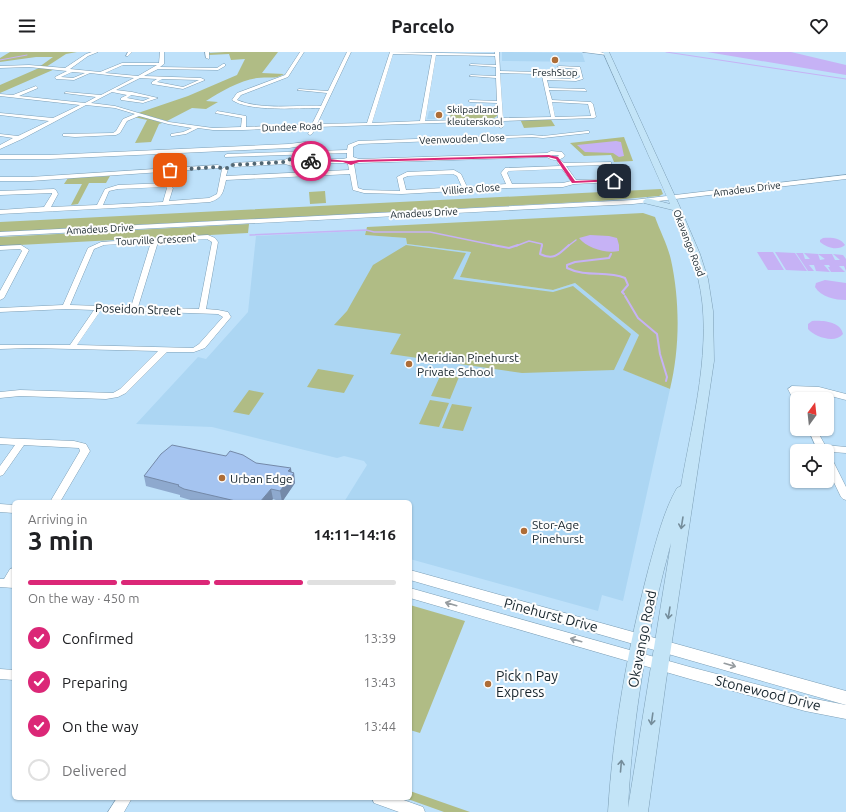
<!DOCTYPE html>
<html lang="en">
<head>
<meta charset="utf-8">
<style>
	:root { --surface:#fff; --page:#f2f2f2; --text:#202124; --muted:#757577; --line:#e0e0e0; --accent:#db2777 }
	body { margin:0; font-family:Ubuntu,sans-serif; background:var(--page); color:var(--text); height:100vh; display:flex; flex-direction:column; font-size:15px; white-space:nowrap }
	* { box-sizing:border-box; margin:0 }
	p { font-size:13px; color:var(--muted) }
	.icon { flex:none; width:22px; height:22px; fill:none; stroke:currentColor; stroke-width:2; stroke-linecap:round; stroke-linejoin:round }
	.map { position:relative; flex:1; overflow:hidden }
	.sheet { position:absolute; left:12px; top:448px; width:400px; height:300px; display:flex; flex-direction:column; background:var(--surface); border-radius:6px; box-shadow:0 1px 3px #0004 }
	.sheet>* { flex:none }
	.needle { width:26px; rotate:15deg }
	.fabs { position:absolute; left:790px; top:340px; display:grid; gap:8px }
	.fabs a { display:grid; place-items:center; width:44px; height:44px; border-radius:6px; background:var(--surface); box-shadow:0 1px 3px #0004; font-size:20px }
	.pin { position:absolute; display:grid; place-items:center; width:34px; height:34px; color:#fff; margin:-17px; border-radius:8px; box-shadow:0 2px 6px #0006 }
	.courier { position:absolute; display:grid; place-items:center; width:40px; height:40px; margin:-20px; border:3px solid #db2777; border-radius:50%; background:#fff; color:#222; box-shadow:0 1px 5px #0007 }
	.summary em { font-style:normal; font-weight:600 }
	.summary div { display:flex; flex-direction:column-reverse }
	.summary { display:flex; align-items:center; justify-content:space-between; height:68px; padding:0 16px }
	h1 { font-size:26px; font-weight:600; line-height:30px }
	.bar { display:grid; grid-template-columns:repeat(4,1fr); gap:6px 4px; align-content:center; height:48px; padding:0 16px }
	.bar i { height:5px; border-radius:3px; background:var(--line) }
	.bar .current { background:var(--accent) }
	.bar p { grid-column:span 4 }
	ol { padding:0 16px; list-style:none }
	li { display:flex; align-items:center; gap:12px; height:44px }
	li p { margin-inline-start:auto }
	li .icon { padding:4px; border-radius:50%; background:var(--accent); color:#fff; stroke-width:4 }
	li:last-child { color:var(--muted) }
	li i { width:22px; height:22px; border:2px solid var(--line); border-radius:50% }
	header { display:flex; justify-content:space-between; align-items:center; height:52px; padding:0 16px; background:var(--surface); font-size:18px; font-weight:600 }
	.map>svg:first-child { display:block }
	.built { fill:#acd6f3 }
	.green { fill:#b0bc85 }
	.water { fill:#c6b2f5 }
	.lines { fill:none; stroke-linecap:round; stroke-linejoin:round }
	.stream-far2 { stroke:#c6b2f5; stroke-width:1 }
	.stream-far1 { stroke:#c6b2f5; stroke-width:1.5 }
	.stream { stroke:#c6b2f5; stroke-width:2 }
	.minor-casing { stroke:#7d9fb6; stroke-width:1 }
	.tertiary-casing { stroke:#7d9fb6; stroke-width:1 }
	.secondary-casing { stroke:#7d9fb6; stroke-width:1 }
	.minor { fill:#fff; fill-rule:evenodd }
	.tertiary { fill:#fff; fill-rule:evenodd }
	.secondary { fill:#c3e4f7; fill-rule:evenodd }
	.wall { fill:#8ea9ce }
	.shaded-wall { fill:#7489a8 }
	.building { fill:#a5c4f0; stroke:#7489a8 }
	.oneway { stroke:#758d9b }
	.oneway2 { stroke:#969ca0 }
	.route { fill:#db2777 }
	.done { stroke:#506673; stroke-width:4; stroke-dasharray:0 7.2 }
	.poi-dot { fill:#ae6d37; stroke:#fdfdfd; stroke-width:1.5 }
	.labels { text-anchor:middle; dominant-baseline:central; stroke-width:4; stroke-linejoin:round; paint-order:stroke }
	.far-poi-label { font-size:10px; fill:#15232b; stroke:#fdfdfd }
	.far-street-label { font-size:10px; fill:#15232b; stroke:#fdfdfd }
	.street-label { font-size:12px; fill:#15232b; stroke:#fdfdfd }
	.poi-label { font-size:12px; fill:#15232b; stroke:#fdfdfd; text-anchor:start }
	.near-street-label { font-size:14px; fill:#15232b; stroke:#fdfdfd }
	.near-poi-label { font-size:14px; fill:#15232b; stroke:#fdfdfd; text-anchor:start }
</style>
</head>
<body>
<header><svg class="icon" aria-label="menu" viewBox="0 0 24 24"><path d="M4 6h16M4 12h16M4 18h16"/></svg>Parcelo<svg class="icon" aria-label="heart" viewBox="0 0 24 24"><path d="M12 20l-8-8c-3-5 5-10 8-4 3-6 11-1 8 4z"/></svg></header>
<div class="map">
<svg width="846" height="760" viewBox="0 0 846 760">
	<rect width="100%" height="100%" fill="#bee1fa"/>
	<path class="built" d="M502,0L582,1L585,10L502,9Z
		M451,58L450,67H427L429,59Z
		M359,179H366L365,183L406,186L407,192L471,200L460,225L553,238L575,231L639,283L624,318L670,337L623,549L602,543L598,559L410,507V450H344L367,413L364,409L344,404L337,406L212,375L136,372L198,305L206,307L248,260L256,184Z"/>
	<path class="green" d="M10,0H77L66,2L46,15H39L53,5H36L0,10V6Z
		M225,0H278L262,21L284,22C275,28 267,24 257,26C241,28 219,40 206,49L218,50L206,57L192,56L167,69L138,61L188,44L237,23L245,7L231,8L229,2L209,3L208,1Z
		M39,16L55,17L0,41V33Z
		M497,56V64L494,66L450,68L451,58Z
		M142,64L162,71L159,72L151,90L135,91L147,68L134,65Z
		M550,66L555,74L524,76L520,67Z
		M624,85L633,109L614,110L611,103L584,104L570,91Z
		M110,124L106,131H89L78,152L71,153L82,132H64L68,126Z
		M661,137L663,142L659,144L600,149L0,180V170Z
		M325,139L326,151L310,152L309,140Z
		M643,161L655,165C660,179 668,194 671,208C680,249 680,296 670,337L623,318L639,283L575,231L553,238L460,225L471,200L407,192L406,186L365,183L367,175Z
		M249,172L248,181L0,194V185Z
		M406,193L466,201L453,227L553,240L573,234L631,282L614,318L522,321L390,302L401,282L334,273L347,259L373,213Z
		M318,317L354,323L344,341L307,335Z
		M441,322L459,325L450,347L431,344Z
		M249,338L264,341L249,363L233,360Z
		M430,348L449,351L439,375L419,372Z
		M452,352L472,355L463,379L442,376Z
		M410,553L465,569L420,681L410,678Z
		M410,739L470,760H444L405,746H410Z"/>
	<path class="water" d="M707,0H791L846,13V23Z
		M616,89L621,90L624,104L619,105L613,101L585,100L577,93Z
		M590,183L609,184L617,186L619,193V199C606,202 587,196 579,186Z
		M823,186C831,185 841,186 845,193C838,199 827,196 820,190V188Z
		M757,200H773L784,218H768Z
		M775,200L795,201L807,219L786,218Z
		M796,201H803L805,207H810L804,201L818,202L820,208L825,207L818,202H832L835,208H840L833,202L843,203L846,207V219L844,214H839L845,220H831L828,215H830L829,213H824L830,220L816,219L814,213H809L814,219H808Z
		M825,228L846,231V248C835,248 821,245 815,235L816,231Z
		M812,269C823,268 841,270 843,282C835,292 815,285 808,277V272Z"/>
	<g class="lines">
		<path class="stream-far2" d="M666,0L846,27
			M0,8L27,3"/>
		<path class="stream-far1" d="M250,183L366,178L374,180H430L498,194
			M516,194L529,189L542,192V194
			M568,194L576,188"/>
		<path class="stream" d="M493,193L509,196L518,193
			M542,193L540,202C554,209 559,202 569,193
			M611,202L609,206L575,210L567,213V216C587,226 606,218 625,226L628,233L622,240L624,242
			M625,244L638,266L657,282L660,302L667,325L666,329"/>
		<defs>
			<path id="minor" d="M92,0H98L88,4L70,17L100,20L122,11H159L160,0H164V12L160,15L217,16L223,12H225V14L218,18L158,17L144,24L201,26L205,28L183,37L152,32V30L157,27L140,26L116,38L132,40L158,46L143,51L121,48V46L127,43L112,40L91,51L115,54L169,70L213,76L241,75L242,66L215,61L217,59L246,64V75L312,72L320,56C298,56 249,60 232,48L237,41L285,23L300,0H304L288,25L241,43L237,48C260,58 296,53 321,54L327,41L297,38L299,37L328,39L347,0H351L317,72L367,71L390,0L495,2V0H499L500,19L538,20L545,22L547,26L576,27L580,25L577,17L557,15L559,14L580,15L583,27L576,29L547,28L549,36L585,37L587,39L549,38L552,48L591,50L593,52L596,65L594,66L503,69V75L501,76L499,75L498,69L316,75L312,82L310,83L308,82L311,75L243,78H213L198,76L186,82L173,84H171V82L183,80L192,76L168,72L139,64L127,69L120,81L116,83L75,85L63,84V82L113,81L116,79L123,67L135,62L115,56L86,53L22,87L0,97V93L13,86L0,84V82L18,84L49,69L0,63V61L53,66L80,53L0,44V42L13,43L36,34L38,36L19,44L85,51L96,45L64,41L66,40L101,43L134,26L90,21L74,28L56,27L55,25L67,19L29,15L0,16V14L29,13L65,16L86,2ZM393,2L432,3L420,69L372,71ZM436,3L495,4L496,13L471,12L469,13L496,15V24L471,23L469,24L496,26L497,49L470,48L468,49L470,50L497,51L498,67L425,69ZM123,13H157L138,24L105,21ZM72,20L85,21L73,26L61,25ZM500,21L538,22L542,24L551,65L503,66ZM162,27L199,28L183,35L157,30ZM131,43L150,46L143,49L127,46ZM552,50L588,52L591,64L555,65Z
				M128,0H132L128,4H126Z
				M205,0H209V7L206,6Z
				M587,79H589V81L543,86L532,85L359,92L353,95V105L359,107L547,101L551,99L562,100L565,104C560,109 552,109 547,105L358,111L354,112L358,136L364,138L400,139L397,125L407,120L454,118L461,122L467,135L506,132L501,121L505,116L560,114L557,110L560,108L564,111L611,110V112L609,113L566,114L576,128L613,127L615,128V130L574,132L563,135L507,136L402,142L364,141L353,138L350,122L226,128C223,140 223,146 210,150C140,155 70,158 0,162V158L44,155L52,142V141L0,143V139L54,137L56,138L58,142L51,155L97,153L105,137L118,133L167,131L173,136L169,149L209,146L217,142L222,117L225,115L228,117L226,124L349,118L348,112L344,111H302L292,114L285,112L233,115L230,113L233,111L284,108L292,105L300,107H343L347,106V101L225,105V103L227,102L347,98L348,93L358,89L532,83L543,84ZM551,103H558L559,104L555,105ZM562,117L571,129L563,131L512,132L507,121L509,119ZM453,122L457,124L462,135L406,138L403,126L408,124ZM166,135L167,136L163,150L103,153L109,139L118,137Z
				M306,90L309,92L308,93L289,96L49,107H0V103H49L289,92Z
				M218,113L220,114V116L30,129H0V125H30Z
				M208,183L215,186L218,190L206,257L218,258L228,260L231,265L205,296L194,300H167L126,341L118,345L106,347L20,344L0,346V340L20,338L113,341L120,337L158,299L30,296L0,297V293H70L94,258L66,257L0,260V256L63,253L88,196L101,190ZM207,187L212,190L199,257L138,255L158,190ZM151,190L131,255L70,253L94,197L104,193ZM101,258L218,262L223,265L199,292L193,296L77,293Z
				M21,193L29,198L4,246L0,248V239L22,199L20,197L0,198V194Z
				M792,334L819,335L846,342V348L819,341L798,340L801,347H797V350L794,349L788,337Z
				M808,377H816L825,393L846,395V401L818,399Z
				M0,386L74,389L86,392L90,399L60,450H50L80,399L79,396L24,393L3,423L0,424V414L15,393L0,392Z
				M827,404L832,407L846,435V448L843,447L841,445L827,416Z
				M14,516V536L0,535V527H4L10,517Z
				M0,617L14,618V628L0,627Z
				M117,746H132L124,760H108Z
				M372,746H398L423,755L425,760H399L374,751Z"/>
			<path id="tertiary" d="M583,0H600L609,2L607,3Z
				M846,123V127L633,152L0,184V180L633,148Z
				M0,452L14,453V461L0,460Z
				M410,518L846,639V653L410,528Z
				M410,536L690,615L805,645L846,653V667L805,659L690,627L410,546Z"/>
			<path id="secondary" d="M603,0H609L679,153L700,202L708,227L713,259L714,309L666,629L648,760H608C613,678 628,595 649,515C656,490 664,458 677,436L681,434C692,370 714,291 698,226C692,203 682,180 673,158L644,151L643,149L647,146L670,152ZM671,491L628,756C632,669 648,574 671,491Z"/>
		</defs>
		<use href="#minor" class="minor-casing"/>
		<use href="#tertiary" class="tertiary-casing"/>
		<use href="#secondary" class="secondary-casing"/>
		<use href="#minor" class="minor"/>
		<use href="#tertiary" class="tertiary"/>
		<use href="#secondary" class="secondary"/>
	</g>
	<path class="wall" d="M256,411L294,421L295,431L282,450L273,447L270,450H198L187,447L180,445V443L146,434L144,424Z"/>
	<path class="shaded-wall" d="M291,416L292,424L294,421L295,431L282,450L280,439L288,419Z
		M271,437L273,447L270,450H260Z"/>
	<path class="building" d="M172,393L226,404L230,399L243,403L256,411L291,416L288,419L294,421L280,439L271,437L260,450H240L184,437L178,434L179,433L144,424L161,402Z"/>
	<defs><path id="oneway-shaft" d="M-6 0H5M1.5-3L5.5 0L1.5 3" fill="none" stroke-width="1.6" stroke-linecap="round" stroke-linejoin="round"/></defs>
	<g class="oneway">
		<use href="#oneway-shaft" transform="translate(682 471) rotate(99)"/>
		<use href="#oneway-shaft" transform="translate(669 561) rotate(99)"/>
		<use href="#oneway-shaft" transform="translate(652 667) rotate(98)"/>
		<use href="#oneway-shaft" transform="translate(621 714) rotate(-85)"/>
	</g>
	<g class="oneway2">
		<use href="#oneway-shaft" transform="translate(451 552) rotate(-164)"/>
		<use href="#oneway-shaft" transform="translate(576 588) rotate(-164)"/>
		<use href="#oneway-shaft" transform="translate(730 613) rotate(16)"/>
	</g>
	<path class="route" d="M549,103L558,105L575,129L614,127L616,129L572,131L556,107L548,105L359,110L351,113L343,110L309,109C324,103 343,112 358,108Z"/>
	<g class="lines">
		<path class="done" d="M170,118L218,115L223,117L232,115L233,113L285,110C292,104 302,109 311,109"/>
	</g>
	<g class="poi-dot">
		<circle cx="555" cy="8" r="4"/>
		<circle cx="439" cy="63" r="4"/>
		<circle cx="409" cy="312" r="4"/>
		<circle cx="222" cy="426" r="4"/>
		<circle cx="524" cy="479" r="4"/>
		<circle cx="488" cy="632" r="4"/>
	</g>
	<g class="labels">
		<g class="far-poi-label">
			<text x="555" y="20">FreshStop</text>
			<text x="447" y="57" text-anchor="start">Skilpadland<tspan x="447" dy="12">kleuterskool</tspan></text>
		</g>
		<g class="far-street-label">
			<text transform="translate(292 75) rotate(-2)">Dundee Road</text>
			<text transform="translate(462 87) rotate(-2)">Veenwouden Close</text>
			<text transform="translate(471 137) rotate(-4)">Villiera Close</text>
			<text transform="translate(747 137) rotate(-7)">Amadeus Drive</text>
			<text transform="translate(424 161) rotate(-3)">Amadeus Drive</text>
			<text transform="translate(100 177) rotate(-3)">Amadeus Drive</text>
			<text transform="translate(156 188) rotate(-3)">Tourville Crescent</text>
			<text transform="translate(689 191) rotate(69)">Okavango Road</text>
		</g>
		<g class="street-label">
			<text transform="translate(138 257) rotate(2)">Poseidon Street</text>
		</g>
		<g class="poi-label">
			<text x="417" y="305">Meridian Pinehurst<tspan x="417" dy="14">Private School</tspan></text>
			<text x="230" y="426">Urban Edge</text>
			<text x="532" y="472">Stor-Age<tspan x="532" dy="14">Pinehurst</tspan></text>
		</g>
		<g class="near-street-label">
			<text transform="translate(551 563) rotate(15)">Pinehurst Drive</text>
			<text transform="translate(642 587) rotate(-79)">Okavango Road</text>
			<text transform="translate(768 641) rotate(14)">Stonewood Drive</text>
		</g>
		<g class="near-poi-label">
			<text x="496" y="624">Pick n Pay<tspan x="496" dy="16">Express</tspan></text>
		</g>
	</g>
</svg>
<div class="fabs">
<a><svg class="needle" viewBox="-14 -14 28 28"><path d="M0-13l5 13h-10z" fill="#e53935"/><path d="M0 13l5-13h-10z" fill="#757577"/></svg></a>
<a><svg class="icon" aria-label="locate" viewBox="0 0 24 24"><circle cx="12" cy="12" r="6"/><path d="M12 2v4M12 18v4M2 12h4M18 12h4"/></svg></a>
</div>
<div class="pin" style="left:170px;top:118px;background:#ea580c"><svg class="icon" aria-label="bag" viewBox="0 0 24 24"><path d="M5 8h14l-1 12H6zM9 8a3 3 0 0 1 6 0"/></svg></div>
<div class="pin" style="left:614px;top:129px;background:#1f2937"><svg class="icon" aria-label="home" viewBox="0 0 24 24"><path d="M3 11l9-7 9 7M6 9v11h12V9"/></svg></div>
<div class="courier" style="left:311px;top:109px"><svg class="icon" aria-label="bike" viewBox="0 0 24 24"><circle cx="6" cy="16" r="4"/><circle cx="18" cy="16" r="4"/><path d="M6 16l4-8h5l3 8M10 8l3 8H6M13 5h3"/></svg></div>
<section class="sheet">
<div class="summary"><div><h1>3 min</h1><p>Arriving in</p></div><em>14:11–14:16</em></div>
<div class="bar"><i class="current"></i><i class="current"></i><i class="current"></i><i></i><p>On the way · 450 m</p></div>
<ol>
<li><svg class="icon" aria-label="check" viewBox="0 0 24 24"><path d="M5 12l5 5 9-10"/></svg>Confirmed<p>13:39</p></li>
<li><svg class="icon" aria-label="check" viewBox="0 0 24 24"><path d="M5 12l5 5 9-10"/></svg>Preparing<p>13:43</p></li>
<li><svg class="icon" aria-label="check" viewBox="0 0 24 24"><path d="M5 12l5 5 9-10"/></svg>On the way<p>13:44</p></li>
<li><i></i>Delivered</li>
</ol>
</section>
</div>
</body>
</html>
